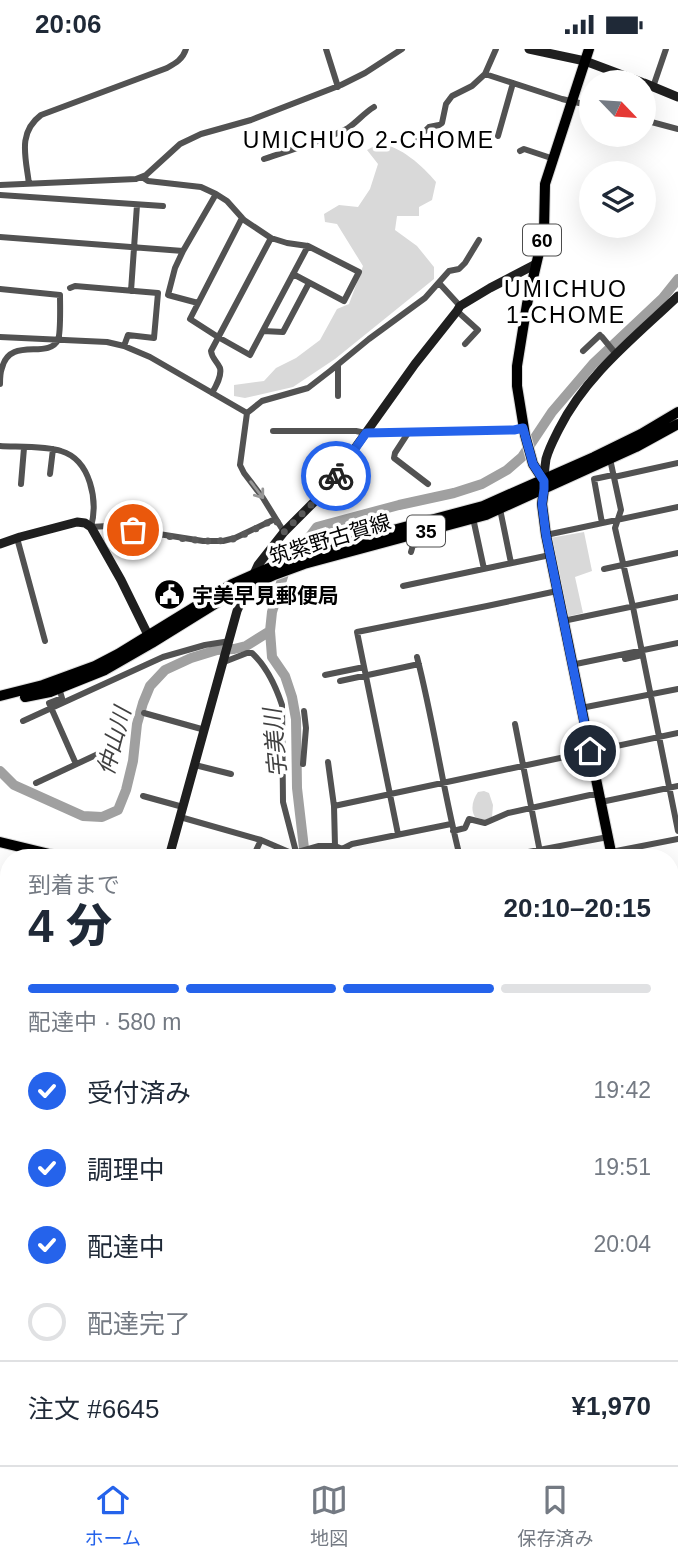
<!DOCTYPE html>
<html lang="ja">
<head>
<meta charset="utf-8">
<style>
	:root { --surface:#fff; --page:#f6f6f7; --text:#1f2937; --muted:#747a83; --line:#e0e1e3; --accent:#2563eb }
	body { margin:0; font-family:Helvetica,"Noto Sans JP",sans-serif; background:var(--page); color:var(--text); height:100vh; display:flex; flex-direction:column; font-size:26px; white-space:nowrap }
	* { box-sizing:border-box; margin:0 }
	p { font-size:23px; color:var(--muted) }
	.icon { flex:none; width:38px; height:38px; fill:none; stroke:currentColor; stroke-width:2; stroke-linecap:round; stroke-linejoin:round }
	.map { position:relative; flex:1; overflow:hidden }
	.drawer { position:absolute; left:0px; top:800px; width:679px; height:618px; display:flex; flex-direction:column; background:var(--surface); border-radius:28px 28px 0 0; box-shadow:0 7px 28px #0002 }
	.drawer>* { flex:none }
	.needle { width:46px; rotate:115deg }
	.fabs { position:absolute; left:579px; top:21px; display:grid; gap:14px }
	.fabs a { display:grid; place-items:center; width:77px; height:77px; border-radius:50%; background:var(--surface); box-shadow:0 7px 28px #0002; font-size:35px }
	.pin { position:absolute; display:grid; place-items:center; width:60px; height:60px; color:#fff; margin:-30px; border:4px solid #fff; border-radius:50%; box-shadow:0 2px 7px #0007 }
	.courier { position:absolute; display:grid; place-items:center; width:70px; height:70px; margin:-35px; border:5px solid #2563eb; border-radius:50%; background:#fff; color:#222; box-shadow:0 2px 9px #0007 }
	.summary em { font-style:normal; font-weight:800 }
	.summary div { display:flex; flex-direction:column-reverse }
	.summary { display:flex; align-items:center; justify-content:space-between; height:119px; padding:0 28px }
	h1 { font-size:46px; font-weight:800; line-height:52px }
	.bar { display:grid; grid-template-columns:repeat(4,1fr); gap:10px 7px; align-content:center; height:84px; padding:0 28px }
	.bar i { height:9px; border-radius:5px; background:var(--line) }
	.bar .active { background:var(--accent) }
	.bar p { grid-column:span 4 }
	.line { display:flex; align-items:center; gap:18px; padding:0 28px; border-top:2px solid var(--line) }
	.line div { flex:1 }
	ol { padding:0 28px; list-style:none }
	li { display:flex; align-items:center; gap:21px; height:77px }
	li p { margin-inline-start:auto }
	li .icon { padding:7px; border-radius:50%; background:var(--accent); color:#fff; stroke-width:4 }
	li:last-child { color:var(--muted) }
	li i { width:38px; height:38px; border:4px solid var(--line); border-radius:50% }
	.status { display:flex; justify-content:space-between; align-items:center; height:49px; padding:0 35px; background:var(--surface); direction:ltr }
	.status svg { height:19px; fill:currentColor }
	.tab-bar { display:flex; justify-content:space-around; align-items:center; height:98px; border-top:2px solid var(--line); background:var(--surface); font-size:19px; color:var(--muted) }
	.tab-bar a { display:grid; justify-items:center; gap:4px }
	.tab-bar .active { color:var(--accent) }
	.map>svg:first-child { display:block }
	.green { fill:#d9d9d9 }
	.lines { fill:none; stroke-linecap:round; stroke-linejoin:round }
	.stream { stroke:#a0a0a0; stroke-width:2 }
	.river { stroke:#a0a0a0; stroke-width:10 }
	.primary-casing { stroke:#dbdbdb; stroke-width:12 }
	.street { stroke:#525252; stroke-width:6 }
	.secondary { stroke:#1f1f1f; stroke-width:9 }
	.primary { stroke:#000; stroke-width:10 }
	.oneway { stroke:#979797 }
	.done { stroke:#595959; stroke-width:7; stroke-dasharray:0 12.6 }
	.route { stroke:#2563eb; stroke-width:9 }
	.labels { text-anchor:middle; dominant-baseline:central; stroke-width:7; stroke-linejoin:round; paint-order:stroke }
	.shield { fill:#fff; stroke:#4c4c4c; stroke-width:2 }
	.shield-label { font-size:19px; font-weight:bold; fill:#000 }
	.street-label { font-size:21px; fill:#000; stroke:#fff }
	.poi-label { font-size:21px; font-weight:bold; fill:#000; stroke:#fff; text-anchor:start }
	.neighbourhood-label { font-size:23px; letter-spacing:2px; fill:#000; stroke:#fff }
	.water-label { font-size:23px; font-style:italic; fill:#414141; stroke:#fff }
</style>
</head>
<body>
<div class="status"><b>20:06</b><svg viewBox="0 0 49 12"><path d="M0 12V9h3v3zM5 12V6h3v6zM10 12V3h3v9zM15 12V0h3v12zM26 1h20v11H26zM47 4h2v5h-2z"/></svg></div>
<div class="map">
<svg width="678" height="1416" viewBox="0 0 678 1416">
	<rect width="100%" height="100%" fill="#fff"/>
	<path class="green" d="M380,94C401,98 422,116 436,133L432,151L419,158V167H397L395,181L417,197L434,218V230L335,310L293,338L245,349L234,347V336L264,332L276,319L296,309L320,291L337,260L349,255L363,217L337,175L325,173L324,165L339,156L358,158L370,140L378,115L367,101Z
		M584,483L592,522L575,528L583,564L566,568L550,489Z
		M484,742L489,744L493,756L492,768L485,771L475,768C470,760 473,750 478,743Z
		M167,1409H290L292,1416H163Z"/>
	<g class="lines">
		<path class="stream" d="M151,1416L159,1409"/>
		<path class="river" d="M0,722L14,736L83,767L102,768L118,761L126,741L133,712L137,675L143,654L150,637L165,621L191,609L217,601L234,600L246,597L270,582
			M305,808L297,739L296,670L292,648L285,627L272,608L270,582L272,563L285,521L317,478L399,456L454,444L482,435L507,421L522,408L552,363L593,315L662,250L678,230
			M0,1344L9,1343"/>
		<defs>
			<path id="primary" d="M589,0L545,135L544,182L527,255L517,317V337L525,386L533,415L544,432V440L542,455L546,486L612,808
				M0,647L43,636L95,617L118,605L232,535L278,515L311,503L483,457L594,408L641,385L678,363
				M25,648L50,643L105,621L152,594L223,550L274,526L304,515L486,466L636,398L678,375
				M0,793L62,808
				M670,1087L678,1124
				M670,1148L674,1146L678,1137
				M670,1156L678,1164"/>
		</defs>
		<use href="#primary" class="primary-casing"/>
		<path class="street" d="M326,0L338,38
			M485,25L562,50L592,57
			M653,38L666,0
			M644,71L678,80
			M498,87L513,34
			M418,89L429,78L439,76L442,74L446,55L452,47L472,37L485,25L496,0
			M520,102L524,100L554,110
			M264,110C289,101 325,92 348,79C357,73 364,64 374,58
			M142,128L148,132L201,138L216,145L227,152L244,171L271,189L287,194L308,197L359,223L344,252L293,225
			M29,135C26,109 17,84 41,66L167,19C176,14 183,10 186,0
			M0,136L136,130L146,126L180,95L201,85L251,71L341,36L365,24L402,0
			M0,146L163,157
			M242,169L190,270L218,288L250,306L308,197
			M0,188L183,202L216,145
			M183,202L175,219L168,246L198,254
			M439,234L460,257
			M70,239L75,237L158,244L154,289L128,286L124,297
			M0,240L60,246C60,255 61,283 58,291C48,311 10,287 2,319C0,324 0,330 0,335
			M131,242L137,156
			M457,262L478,281L465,295
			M263,282L283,283L309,234
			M0,288L107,293L124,297L150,308L247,364
			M602,288L616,305
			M583,302L600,286
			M338,316V347
			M212,344C216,337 222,327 220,319C217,312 212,310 211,302L271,189
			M273,382H356L366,384L514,381L523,379
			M408,384L395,404L394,409L428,435
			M0,397C16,398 47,397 61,402C91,411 98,452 91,478L108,477L203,492H223L235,489L275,470
			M610,410L621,461L615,479L633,558L678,782
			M50,425L53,400
			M614,428L678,414
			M21,435L24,399
			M500,460L511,514
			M473,469L484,520
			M602,474L594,430L613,426
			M284,483L263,449L244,424L240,416L247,364L262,352L308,339L330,322L369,290L425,249L449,222L459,220L465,214L479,191
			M546,486L678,458
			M17,489L45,592
			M411,503L413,496L441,489
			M604,520L678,504
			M403,537L550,506
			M563,572L678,548
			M417,608C434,674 443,742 460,808
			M625,610L642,606
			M224,613L247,604H252C266,617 276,638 282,656L283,753L296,803
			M571,616L678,594
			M325,626L364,618
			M340,632L419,615
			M59,639L62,649L49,654L76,715
			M581,659L678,640
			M144,664L205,681
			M23,672L163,608L205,596L230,592
			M515,675L541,808
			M328,713L334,757
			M303,715L306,679L304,662
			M195,716L231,725
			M36,734L113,698
			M143,747L183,758
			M601,753L678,737
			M180,768L261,791L289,803H298L319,797H335L362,808
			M453,782L465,779L469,770L485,774L508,764L590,746H599
			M398,785L357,583L487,557L557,542
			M335,797L334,757L678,684
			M322,798L324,808
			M342,800L352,795L451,775
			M611,803L678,790
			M253,808L261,791
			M501,808L608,788
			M670,843L678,841
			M670,859L678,858
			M0,957L9,950
			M0,1029L9,1045
			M0,1043L9,1056
			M0,1232L9,1240
			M670,1233L678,1217
			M670,1306L678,1304
			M0,1354L9,1353
			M89,1409L92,1416
			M182,1409V1416
			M322,1409L360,1416
			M300,1416L304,1409
			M619,1416L620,1409"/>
		<path class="secondary" d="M529,0L585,12L641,33
			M644,34L678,48
			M544,432C544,424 545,417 546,410C549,399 554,390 559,380C586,326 635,288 678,247
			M0,495L20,488L77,473L85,474L91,478L121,531L150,590
			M169,808L237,562L258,516L284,483L313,454L330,434L415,315L457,262L460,257L490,239L536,215
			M0,1064L9,1060
			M0,1193L9,1184
			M414,1409L417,1416
			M114,1416L122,1409"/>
		<use href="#primary" class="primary"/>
	</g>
	<defs><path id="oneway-shaft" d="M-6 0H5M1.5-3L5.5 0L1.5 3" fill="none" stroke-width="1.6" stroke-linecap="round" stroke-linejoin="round" transform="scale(1.75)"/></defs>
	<use class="oneway" href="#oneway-shaft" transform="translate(257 441) rotate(53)"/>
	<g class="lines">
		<path class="done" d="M133,481C160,485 210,498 236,489C249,484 262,476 275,470L284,483L313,454L336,427"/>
		<path class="route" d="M336,427L366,384L514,381L523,379L533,415L544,432V440L542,455L546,486L590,702"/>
	</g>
	<defs>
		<symbol id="civic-disc" viewBox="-11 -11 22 22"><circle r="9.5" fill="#000" stroke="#fff"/><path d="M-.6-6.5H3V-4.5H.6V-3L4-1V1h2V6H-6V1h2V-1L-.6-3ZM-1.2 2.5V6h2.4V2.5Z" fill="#fff"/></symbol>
	</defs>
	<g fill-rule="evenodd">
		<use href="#civic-disc" x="152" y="528" width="35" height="35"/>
	</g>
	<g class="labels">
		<g class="shield">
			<rect x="523" y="175.5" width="38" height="31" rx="5"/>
			<rect x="407" y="466.5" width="38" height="31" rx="5"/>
		</g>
		<g class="shield-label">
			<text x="542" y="191">60</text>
			<text x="426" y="482">35</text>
		</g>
		<g class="street-label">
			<text transform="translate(330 490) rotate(-17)">筑紫野古賀線</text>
		</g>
		<g class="poi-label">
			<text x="192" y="546">宇美早見郵便局</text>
		</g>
		<g class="neighbourhood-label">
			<text x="369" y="91">UMICHUO 2-CHOME</text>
			<text x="566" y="240">UMICHUO<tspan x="566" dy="26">1-CHOME</tspan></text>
		</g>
		<g class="water-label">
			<text transform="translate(114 692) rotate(-75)">仲山川</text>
			<text transform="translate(275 694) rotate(-95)">宇美川</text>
		</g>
	</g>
</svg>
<div class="fabs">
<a><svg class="needle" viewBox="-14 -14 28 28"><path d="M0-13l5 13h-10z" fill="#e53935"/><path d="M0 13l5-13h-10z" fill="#747a83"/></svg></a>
<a><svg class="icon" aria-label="layers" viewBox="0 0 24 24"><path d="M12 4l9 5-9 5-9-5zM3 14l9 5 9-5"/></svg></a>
</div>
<div class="pin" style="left:133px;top:481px;background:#ea580c"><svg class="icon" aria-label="bag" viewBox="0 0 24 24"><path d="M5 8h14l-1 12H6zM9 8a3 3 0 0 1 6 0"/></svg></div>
<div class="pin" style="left:590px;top:702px;background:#1f2937"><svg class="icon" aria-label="home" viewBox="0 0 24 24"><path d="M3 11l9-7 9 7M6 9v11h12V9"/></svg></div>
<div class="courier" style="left:336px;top:427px"><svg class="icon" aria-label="bike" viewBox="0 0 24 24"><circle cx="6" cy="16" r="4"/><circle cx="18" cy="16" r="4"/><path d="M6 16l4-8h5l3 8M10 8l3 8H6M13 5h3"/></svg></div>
<section class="drawer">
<div class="summary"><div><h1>4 分</h1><p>到着まで</p></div><em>20:10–20:15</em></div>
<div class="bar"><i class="active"></i><i class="active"></i><i class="active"></i><i></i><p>配達中 · 580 m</p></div>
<ol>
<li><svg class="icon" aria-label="check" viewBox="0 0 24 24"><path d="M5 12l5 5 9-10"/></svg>受付済み<p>19:42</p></li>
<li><svg class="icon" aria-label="check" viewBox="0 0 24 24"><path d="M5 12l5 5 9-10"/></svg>調理中<p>19:51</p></li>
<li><svg class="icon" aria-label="check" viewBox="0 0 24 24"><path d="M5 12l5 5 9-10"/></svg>配達中<p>20:04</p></li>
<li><i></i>配達完了</li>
</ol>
<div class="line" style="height:91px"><div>注文 #6645</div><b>¥1,970</b></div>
</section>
</div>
<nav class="tab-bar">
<a class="active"><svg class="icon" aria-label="home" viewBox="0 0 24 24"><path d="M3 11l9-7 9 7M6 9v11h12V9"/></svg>ホーム</a>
<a><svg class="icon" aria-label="map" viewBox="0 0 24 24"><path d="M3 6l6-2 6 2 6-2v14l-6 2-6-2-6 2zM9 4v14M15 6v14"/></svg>地図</a>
<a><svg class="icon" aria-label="saved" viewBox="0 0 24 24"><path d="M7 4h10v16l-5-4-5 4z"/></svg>保存済み</a>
</nav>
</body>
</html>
